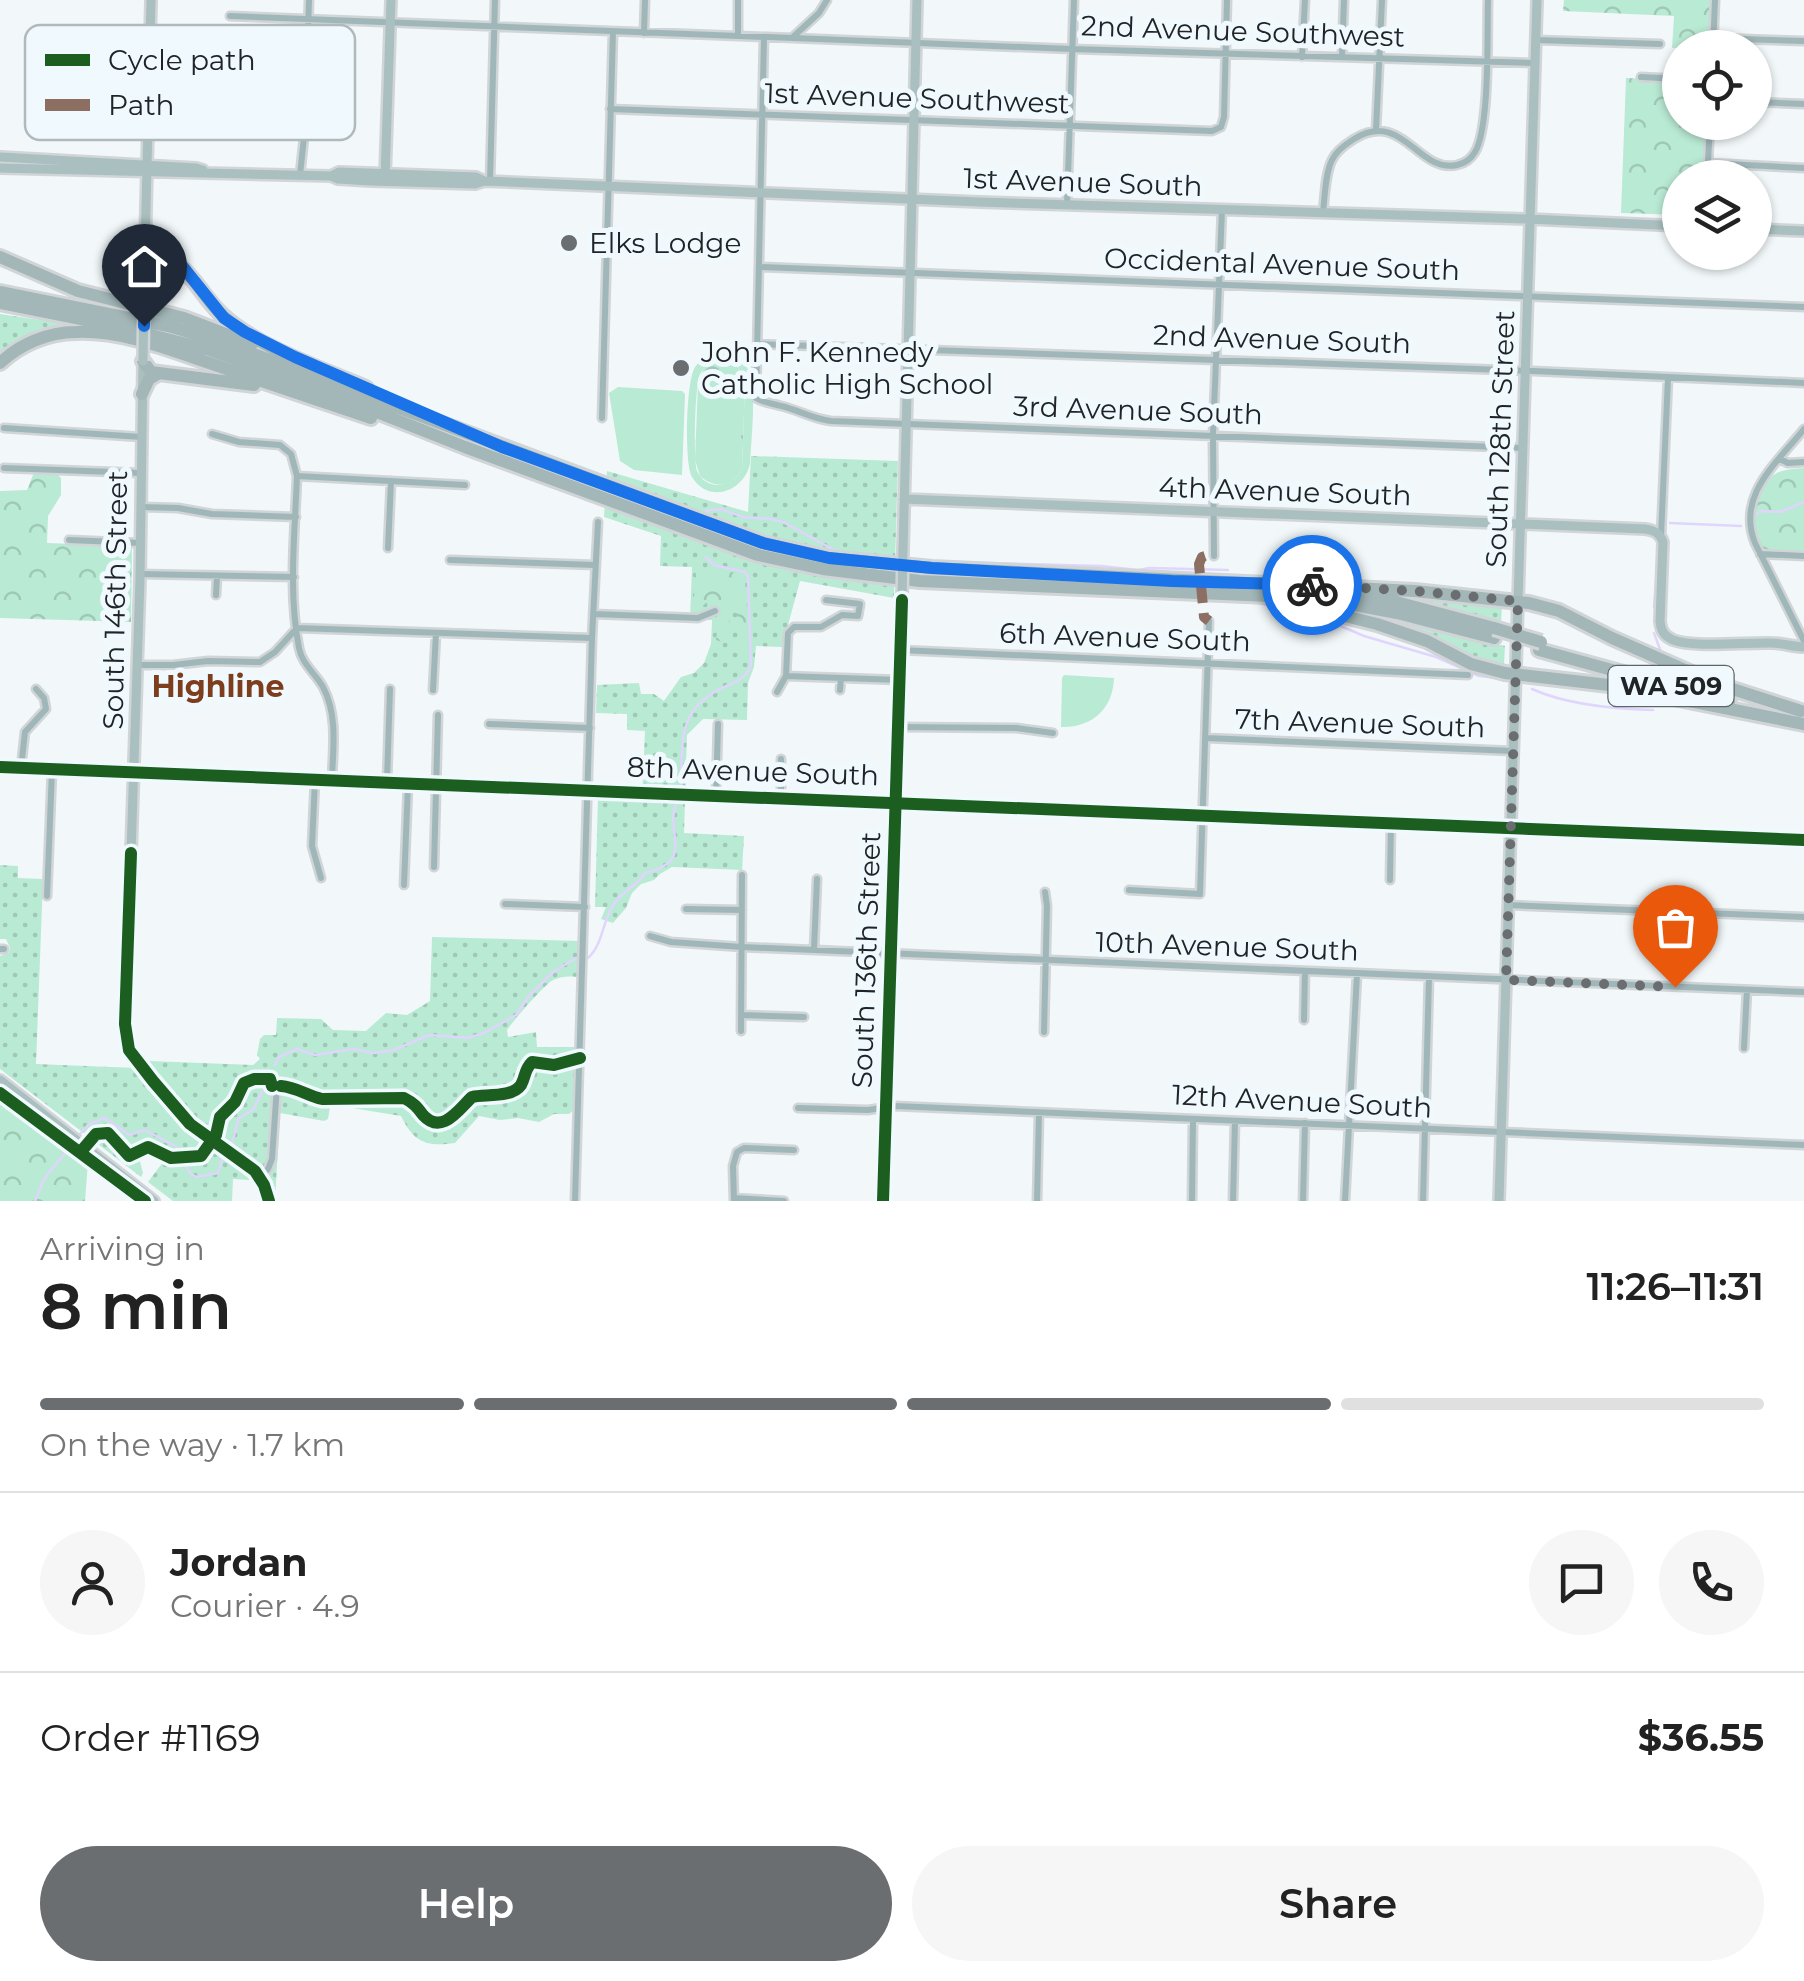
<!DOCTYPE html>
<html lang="en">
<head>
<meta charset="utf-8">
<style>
	:root { --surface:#fff; --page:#f6f6f6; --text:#222; --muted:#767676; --line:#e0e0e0; --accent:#6a6e70 }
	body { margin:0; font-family:Montserrat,sans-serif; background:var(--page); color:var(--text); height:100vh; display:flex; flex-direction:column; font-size:38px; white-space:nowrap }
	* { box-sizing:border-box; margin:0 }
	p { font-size:32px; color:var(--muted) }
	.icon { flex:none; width:55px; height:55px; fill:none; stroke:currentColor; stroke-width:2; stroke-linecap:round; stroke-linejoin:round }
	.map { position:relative; height:1201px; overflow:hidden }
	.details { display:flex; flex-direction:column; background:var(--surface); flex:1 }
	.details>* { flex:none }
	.buttons { position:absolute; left:1662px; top:30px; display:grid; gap:20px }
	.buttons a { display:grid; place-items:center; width:110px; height:110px; border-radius:50%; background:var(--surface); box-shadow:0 2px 8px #0004; font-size:50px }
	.pin { position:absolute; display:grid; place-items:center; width:85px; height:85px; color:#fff; margin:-102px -42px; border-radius:50% 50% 50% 0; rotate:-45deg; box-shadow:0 0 10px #0007 }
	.pin .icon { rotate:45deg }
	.courier { position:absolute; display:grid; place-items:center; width:100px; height:100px; margin:-50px; border:8px solid #1a73e8; border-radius:50%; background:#fff; color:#222; box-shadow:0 2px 12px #0007 }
	.head em { font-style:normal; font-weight:600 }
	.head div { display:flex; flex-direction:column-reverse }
	.head { display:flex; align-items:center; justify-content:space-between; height:170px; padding:0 40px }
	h1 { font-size:65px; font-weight:600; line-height:75px }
	.bar { display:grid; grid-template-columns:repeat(4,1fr); gap:15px 10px; align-content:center; height:120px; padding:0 40px }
	.bar i { height:12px; border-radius:8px; background:var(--line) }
	.bar .current { background:var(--accent) }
	.bar p { grid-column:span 4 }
	.line { display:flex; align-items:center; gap:25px; padding:0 40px; border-top:2px solid var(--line) }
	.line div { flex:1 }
	.round { display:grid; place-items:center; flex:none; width:105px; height:105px; border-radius:52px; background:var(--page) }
	.button { display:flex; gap:20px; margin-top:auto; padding:20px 40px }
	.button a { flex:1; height:115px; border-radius:60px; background:var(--accent); color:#fff; font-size:40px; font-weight:600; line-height:115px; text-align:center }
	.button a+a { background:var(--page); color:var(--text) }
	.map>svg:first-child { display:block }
	.grass { fill:url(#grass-dots) }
	.forest { fill:url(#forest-crowns) }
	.garden { fill:#b9ead4; fill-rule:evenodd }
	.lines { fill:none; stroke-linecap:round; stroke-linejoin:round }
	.stream { stroke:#e0d5fc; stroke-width:2.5 }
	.street-casing { stroke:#d1d5d7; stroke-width:11 }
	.secondary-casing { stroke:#d1d5d7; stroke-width:14 }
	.highway-casing { stroke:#d1d5d7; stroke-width:18 }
	.street { stroke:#a0b7b9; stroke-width:6 }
	.secondary { stroke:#a9bfc0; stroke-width:9 }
	.highway { stroke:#a3b7b8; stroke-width:12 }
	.secondary-bridge-casing { stroke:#d1d5d7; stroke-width:14; stroke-linecap:butt }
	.highway-bridge-casing { stroke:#d1d5d7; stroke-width:18; stroke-linecap:butt }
	.secondary-bridge { stroke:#a9bfc0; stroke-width:9 }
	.highway-bridge { stroke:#a3b7b8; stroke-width:12 }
	.quiet { stroke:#8d6e63; stroke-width:10; stroke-dasharray:20 10; stroke-linecap:butt }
	.cycleway-casing { stroke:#eff9fe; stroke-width:19 }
	.cycleway { stroke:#1b5e20; stroke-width:12 }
	.done { stroke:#6a6e70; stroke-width:10; stroke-dasharray:0 18 }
	.route { stroke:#1a73e8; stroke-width:12 }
	.poi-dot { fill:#6a6e70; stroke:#eff9fe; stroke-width:4 }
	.labels { text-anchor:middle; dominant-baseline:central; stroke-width:10; stroke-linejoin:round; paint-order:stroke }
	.shield { fill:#eff9fe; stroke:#5e6467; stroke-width:2.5 }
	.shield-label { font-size:25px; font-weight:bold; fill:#202426 }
	.street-label { font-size:28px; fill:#202426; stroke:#eff9fe }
	.poi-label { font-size:28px; fill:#202426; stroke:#eff9fe; text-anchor:start }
	.neighbourhood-label { font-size:30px; font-weight:bold; fill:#7e3e1d; stroke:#eff9fe }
	.key { fill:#eff9fe; stroke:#b1b9bd; stroke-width:2.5 }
	.key-label { font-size:28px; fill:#202426 }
</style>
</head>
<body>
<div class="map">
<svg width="1804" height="1201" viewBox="0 0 1804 1201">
	<defs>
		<pattern id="grass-dots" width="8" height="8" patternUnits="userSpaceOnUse" patternTransform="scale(2.5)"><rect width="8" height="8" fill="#b9ead4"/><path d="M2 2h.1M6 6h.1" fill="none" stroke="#9fc9b6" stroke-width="1.8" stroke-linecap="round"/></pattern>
		<pattern id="forest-crowns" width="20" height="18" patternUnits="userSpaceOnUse" patternTransform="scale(2.5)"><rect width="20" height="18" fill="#b9ead4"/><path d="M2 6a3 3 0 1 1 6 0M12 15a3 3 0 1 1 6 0" fill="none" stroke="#9fc9b6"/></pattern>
	</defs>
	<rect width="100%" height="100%" fill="#f2f8fa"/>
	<path class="grass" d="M0,314L74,325L76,329L0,358Z
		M751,456L898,461L894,598L800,581L782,647L756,646L754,667L748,683L747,720L703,719L687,735L684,833L744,836L742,870L672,867L660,874L654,880L641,884L632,893L626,908L613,923L601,919L606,907H595L598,797L642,798L645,731L627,730V714L596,713L597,685L639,683L641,694H654L664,701L681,677L694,673L704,663L711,644L712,620L690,619L692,567L660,566L661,536L604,517L607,471L748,512Z
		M1381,593L1502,605L1501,623L1423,602Z
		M1337,608L1413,622L1505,646L1504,665L1484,662Z
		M0,865L18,866V878L43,879L36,1064L137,1068L150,1061L253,1065L260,1059L257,1055L260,1039L264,1035H276L277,1018L321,1019L333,1030L366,1031L386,1013L407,1015L430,1001L432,937L580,941L579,977C571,976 561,976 553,980C543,986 514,1020 507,1030L508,1037L536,1032L537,1047H576L574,1110L569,1114H554L539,1122L518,1118L500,1120L479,1116L455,1143C427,1147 414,1143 401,1116L346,1107H330L328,1119L324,1121L280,1113L275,1201H264L262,1181L233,1179L232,1201H173L148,1182L166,1158L157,1152L144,1155V1159L140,1161L143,1173L141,1177L0,1069V956L9,952L10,948L6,939H0Z"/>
	<path class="forest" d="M1564,0H1711L1709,47L1672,48L1674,16L1563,11Z
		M1626,78L1680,80V122L1705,123L1704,168L1736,169V177L1680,178V215L1621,213Z
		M718,360C734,361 742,368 745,383L742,470C731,487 715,489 700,476L695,460L698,382L704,367Z
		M37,465H48L61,478V495L48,516L47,543L132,546L131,622L0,618V491L27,490Z
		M1804,468V553L1764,552C1760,542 1755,531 1753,520C1751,506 1761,485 1772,476C1781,469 1794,469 1804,468Z
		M696,568L739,573L745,580L750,654L748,659L743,655L736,606L729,607L730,640L722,642L716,640L721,603L714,598C705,601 702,609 693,613Z
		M0,1097L42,1131L88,1162L85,1201H0Z"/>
	<path class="garden" d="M722,353C734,355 743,360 749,371C757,388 751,442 750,463C745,491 709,505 692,477C684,463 686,381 695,367C701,358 711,355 722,353ZM718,360C734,361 742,368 745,383L742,470C732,487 707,492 697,471C693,461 695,384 700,374C704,366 710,363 718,360Z
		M701,381L743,382L740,469L698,468Z
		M618,387L682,391L685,394L682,475L634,470L620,461L609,393Z
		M1064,675L1114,678C1113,709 1092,728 1061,727L1062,678Z"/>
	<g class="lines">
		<path class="stream" d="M704,514L708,510L721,509L743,517L772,519L785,523L834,550L849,554
			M1754,515L1761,511L1781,512L1804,502
			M1670,523L1741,526
			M921,561L1101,566L1138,570L1150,568L1228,570
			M1259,603L1329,621L1364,636L1436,657L1479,676L1497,678
			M1654,607L1658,556
			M1654,633L1661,652
			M1532,689C1565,704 1616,709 1653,710
			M680,787C684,745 675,712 720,689C732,683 745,680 751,666L748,576L745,572L714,565L706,557
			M588,958C604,944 602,918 616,901C625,890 637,886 645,873C699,860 661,832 678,800
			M275,1065L279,1057L297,1049L315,1055L353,1049L373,1053L394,1050L429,1035L468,1038L484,1033L516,1015L529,996L553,972L576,958
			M79,1135L89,1124L105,1118L129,1135L145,1130L177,1147L181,1154
			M232,1143L239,1118L253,1110L266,1084
			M182,1161L190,1173L196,1177L218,1173L223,1156
			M35,1201L44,1179L69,1148"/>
		<defs>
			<path id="street" d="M230,16L1072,49L1535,63
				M644,33L645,0
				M738,36V0
				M764,37L756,398C764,403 771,403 781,406C799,410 812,419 831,421L1522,448
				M793,37L819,13L827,0
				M1713,38L1804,41
				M1536,40L1660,44
				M1713,48L1715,0
				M1302,57L1305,0
				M1342,57L1344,0
				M1641,77L1680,79
				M1755,102L1804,104
				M610,109L1212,131L1221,127L1224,117L1227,0
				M1710,122L1708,163L1804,168
				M1376,130L1382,0
				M300,175L305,128L309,0
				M490,181L495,0
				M1067,205L1074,0
				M1323,212C1325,196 1325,174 1332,160C1336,151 1346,144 1354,139C1403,109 1418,174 1457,165C1466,163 1471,159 1475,152C1490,127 1487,33 1488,0
				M759,267L1804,307
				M758,344L1533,371L1804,383
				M602,418L613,32
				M4,428L142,437
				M1804,429C1777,463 1736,495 1755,543L1804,641
				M212,434L239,442L280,445L291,454L297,476C295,532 288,592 299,648C302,664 315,673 323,687C338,715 333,749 332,779
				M1780,459L1788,463L1804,462
				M4,468L141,473
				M297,476L465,485
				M141,507L178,508L212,514L296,517
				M1661,536L1668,378
				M69,540L140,543
				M388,548L391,481
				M1760,554L1804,556
				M1214,556L1213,435L1222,209
				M450,560L595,565
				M140,574L294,577
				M216,595L217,576
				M594,614L698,618L715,611
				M900,650L1468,675
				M137,665H173L208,661L260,662L275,652L297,628L592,638
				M786,676L900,680
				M433,690L436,633
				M840,690L841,678
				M777,692L786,676L788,633L794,627H821L842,615L858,616L860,604L826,600
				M489,724L590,728
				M899,727L1016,728L1053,733
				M1206,738L1513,751
				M781,759V797
				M21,768L25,732L46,709L44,698L36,689
				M315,780L312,846L321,878
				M387,781L390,689
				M716,795L718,724
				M434,867L438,715
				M1390,880L1391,824
				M404,885L408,784
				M1129,890L1200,894L1209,621
				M47,896L52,770
				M505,904L585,907
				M1508,905L1804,917
				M686,909L742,910
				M650,936L671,942L742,947L1804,992
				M0,949H4
				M814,950L817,879
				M741,1015L804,1017
				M1304,1020L1305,972
				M741,1031L742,875
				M1044,1032L1047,906L1045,892
				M1744,1048L1747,990
				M798,1108L868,1110L895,1106L1804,1145
				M260,1177L268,1169L272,1159L277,1086
				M734,1198L784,1201
				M575,1201L592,638L598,522
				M734,1201L733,1166L737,1152L744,1148L794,1150
				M1037,1201L1039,1113
				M1192,1201L1193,1119
				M1233,1201L1235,1121
				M1303,1201L1305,1123
				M1345,1201L1357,974
				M1423,1201L1429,977"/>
			<path id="secondary" d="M0,157L196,168L203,170
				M0,168L331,176L338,179L371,181L475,184L484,181
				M331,176L339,172L476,177L484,181L979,202L1529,219L1680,226
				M385,177L391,0
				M1755,229L1804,231
				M144,291L151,0
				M143,361L140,579L125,1036C133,1063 174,1113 198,1130C226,1150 261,1163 269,1201
				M904,499L1645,529C1654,530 1660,533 1663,542L1660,621C1661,631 1664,636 1673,640C1695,648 1747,642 1772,643C1783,643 1793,647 1804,647
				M903,551L917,0
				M0,767L1804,840
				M0,1080L154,1201
				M883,1201L902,600
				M1499,1201L1537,0"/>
			<path id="highway" d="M146,253C189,258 194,288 221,314C255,347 323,370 366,388
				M0,257L78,291L184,318L252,344
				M0,292L168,326L213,339L763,543L829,558L932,568L1415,591L1529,603L1559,611L1612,638L1717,684L1801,711
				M0,303L116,326L210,350L326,392L465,447L758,555L823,569L920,581L1269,596L1344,603L1397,613L1494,638
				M143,361L151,372L254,385
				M0,363C20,344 48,332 76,332C124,330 173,351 218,366C269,384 320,401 371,418
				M142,394L149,379L159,373
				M1350,594L1400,603L1494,628
				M1305,606L1377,624L1427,641L1471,664L1505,673L1609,685L1804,724
				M1539,650L1729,702"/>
		</defs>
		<use href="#street" class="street-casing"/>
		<use href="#secondary" class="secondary-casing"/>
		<use href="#highway" class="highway-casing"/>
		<use href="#street" class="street"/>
		<use href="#secondary" class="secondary"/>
		<use href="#highway" class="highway"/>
		<defs>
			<path id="secondary-bridge" d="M143,361L144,291
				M902,600L903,551"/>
			<path id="highway-bridge" d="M1494,628L1541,642"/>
		</defs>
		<use href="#secondary-bridge" class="secondary-bridge-casing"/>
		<use href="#highway-bridge" class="highway-bridge-casing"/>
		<use href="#secondary-bridge" class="secondary-bridge"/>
		<use href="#highway-bridge" class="highway-bridge"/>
		<path class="quiet" d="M1205,556L1202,557L1199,564L1204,617L1209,621"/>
		<defs>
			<path id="cycleway" d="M0,767L1804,840
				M131,853L125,1024L129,1050L153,1081L190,1124L255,1171L264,1185L269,1201
				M281,1086C296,1087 308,1096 322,1099L404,1098C414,1103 417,1107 423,1115C442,1136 459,1109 472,1097C485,1094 512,1098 521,1085C526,1076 524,1070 532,1062L554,1065L580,1058
				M0,1093L145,1201
				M84,1148L96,1134L108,1133L129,1156L148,1147L171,1158L201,1156L216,1135L220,1117L235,1102L244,1083L254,1079H270L272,1086
				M883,1201L902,600"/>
		</defs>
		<use href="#cycleway" class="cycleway-casing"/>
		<use href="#cycleway" class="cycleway"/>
	</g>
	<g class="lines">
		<path class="done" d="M1312,585L1415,591L1518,601L1506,980L1675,987"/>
		<path class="route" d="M144,326L146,253C161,255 171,258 183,267L224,318L245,332L295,357L502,447L763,543L829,558L932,568L1172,581L1312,585"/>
	</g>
	<g class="poi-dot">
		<circle cx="569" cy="243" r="10"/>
		<circle cx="681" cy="368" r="10"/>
	</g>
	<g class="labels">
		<rect class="shield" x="1608.5" y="666" width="125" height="40" rx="8"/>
		<g class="shield-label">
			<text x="1671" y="686">WA 509</text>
		</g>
		<g class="street-label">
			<text transform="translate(1243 31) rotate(2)">2nd Avenue Southwest</text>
			<text transform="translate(917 98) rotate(2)">1st Avenue Southwest</text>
			<text transform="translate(1083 182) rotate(2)">1st Avenue South</text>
			<text transform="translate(1282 264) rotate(2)">Occidental Avenue South</text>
			<text transform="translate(1282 339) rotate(2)">2nd Avenue South</text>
			<text transform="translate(1138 410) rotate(2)">3rd Avenue South</text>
			<text transform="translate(1500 439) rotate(-88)">South 128th Street</text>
			<text transform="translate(1285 491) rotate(2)">4th Avenue South</text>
			<text transform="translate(115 600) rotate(-89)">South 146th Street</text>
			<text transform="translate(1125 637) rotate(2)">6th Avenue South</text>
			<text transform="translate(1360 723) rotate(2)">7th Avenue South</text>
			<text transform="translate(753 771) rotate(2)">8th Avenue South</text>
			<text transform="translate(1227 946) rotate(2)">10th Avenue South</text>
			<text transform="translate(866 960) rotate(-88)">South 136th Street</text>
			<text transform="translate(1302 1101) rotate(3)">12th Avenue South</text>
		</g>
		<g class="poi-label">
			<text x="589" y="243">Elks Lodge</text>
			<text x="701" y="352">John F. Kennedy<tspan x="701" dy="32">Catholic High School</tspan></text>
		</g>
		<g class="neighbourhood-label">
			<text x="218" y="686">Highline</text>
		</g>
	</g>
	<rect x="25" y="25" width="330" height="115" rx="15" class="key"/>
	<rect x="45" y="54" width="45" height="12" fill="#1b5e20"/>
	<rect x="45" y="99" width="45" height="12" fill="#8d6e63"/>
	<g class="key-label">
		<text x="108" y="70">Cycle path</text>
		<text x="108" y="115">Path</text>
	</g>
</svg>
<div class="buttons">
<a><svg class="icon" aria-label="locate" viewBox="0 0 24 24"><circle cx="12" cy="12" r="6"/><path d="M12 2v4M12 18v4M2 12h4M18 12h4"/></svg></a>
<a><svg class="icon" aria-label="layers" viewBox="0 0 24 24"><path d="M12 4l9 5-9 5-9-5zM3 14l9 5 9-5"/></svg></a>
</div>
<div class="pin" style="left:1675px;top:987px;background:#ea580c"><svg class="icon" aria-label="bag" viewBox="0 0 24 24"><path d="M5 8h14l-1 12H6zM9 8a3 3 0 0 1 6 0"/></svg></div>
<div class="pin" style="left:144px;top:326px;background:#1f2937"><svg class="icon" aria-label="home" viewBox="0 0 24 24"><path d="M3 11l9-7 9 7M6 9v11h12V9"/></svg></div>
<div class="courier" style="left:1312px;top:585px"><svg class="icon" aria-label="bike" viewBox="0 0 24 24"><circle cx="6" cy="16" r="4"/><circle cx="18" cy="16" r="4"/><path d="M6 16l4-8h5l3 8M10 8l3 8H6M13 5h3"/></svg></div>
</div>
<section class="details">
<div class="head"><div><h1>8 min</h1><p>Arriving in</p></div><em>11:26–11:31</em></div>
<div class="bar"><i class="current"></i><i class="current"></i><i class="current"></i><i></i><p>On the way · 1.7 km</p></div>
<div class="line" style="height:180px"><a class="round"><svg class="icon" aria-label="person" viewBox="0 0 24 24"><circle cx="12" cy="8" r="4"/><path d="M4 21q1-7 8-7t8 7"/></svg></a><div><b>Jordan</b><p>Courier · 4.9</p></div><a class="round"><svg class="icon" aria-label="chat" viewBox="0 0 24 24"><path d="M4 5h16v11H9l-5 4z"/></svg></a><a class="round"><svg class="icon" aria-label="phone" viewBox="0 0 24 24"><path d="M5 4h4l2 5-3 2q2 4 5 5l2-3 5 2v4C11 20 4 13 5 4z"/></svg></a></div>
<div class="line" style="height:130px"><div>Order #1169</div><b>$36.55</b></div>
<div class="button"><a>Help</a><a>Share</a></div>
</section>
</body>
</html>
